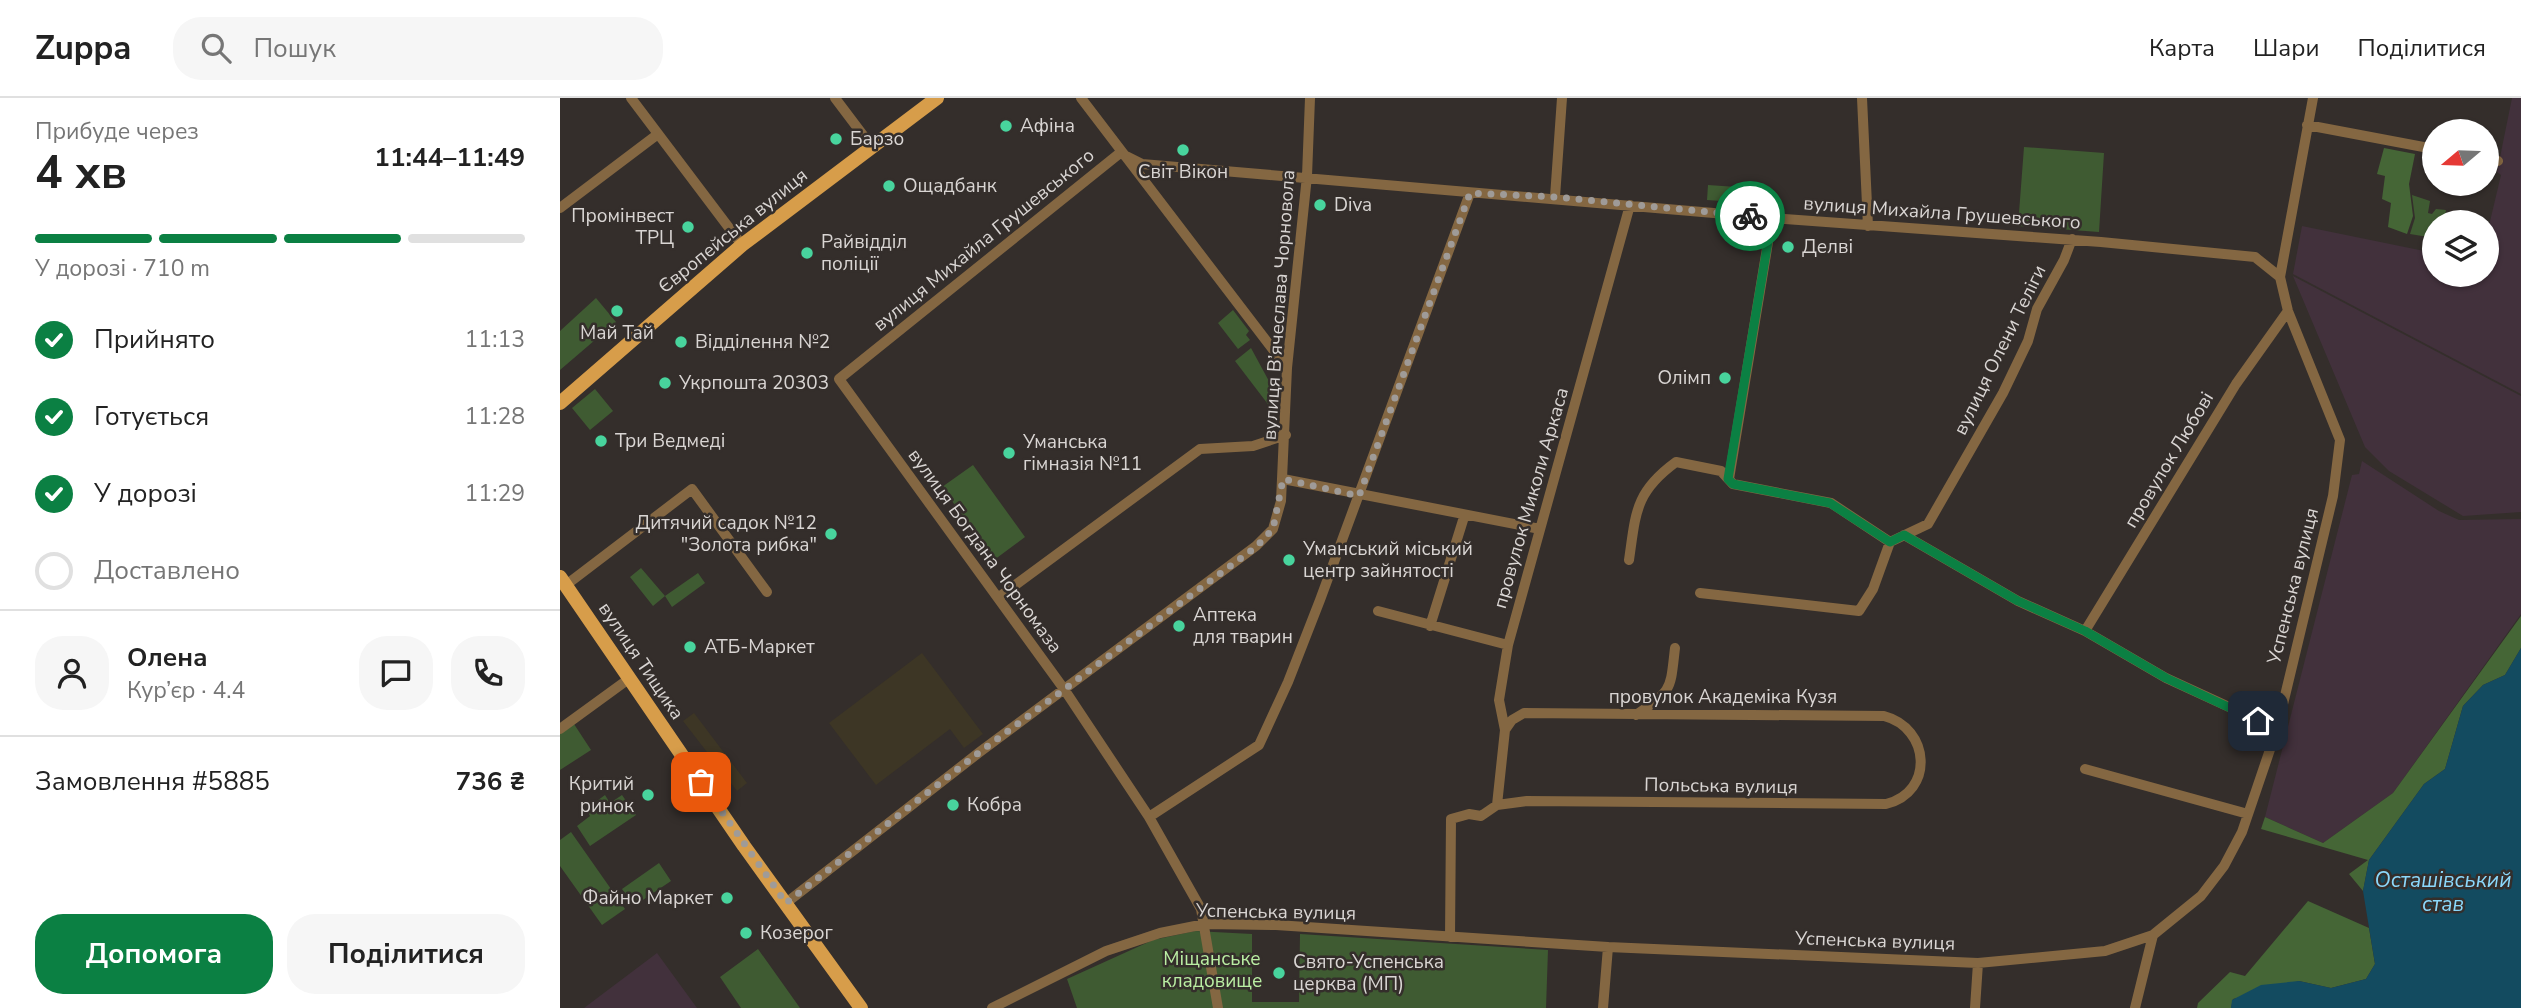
<!DOCTYPE html>
<html lang="uk">
<head>
<meta charset="utf-8">
<style>
	:root { --surface:#fff; --page:#f6f6f6; --text:#222; --muted:#767676; --line:#e0e0e0; --accent:#0b8043 }
	body { margin:0; font-family:"Nunito Sans",sans-serif; background:var(--page); color:var(--text); height:100vh; display:flex; flex-direction:column; font-size:26px; white-space:nowrap }
	* { box-sizing:border-box; margin:0 }
	p { font-size:23px; color:var(--muted) }
	.icon { flex:none; width:38px; height:38px; fill:none; stroke:currentColor; stroke-width:2; stroke-linecap:round; stroke-linejoin:round }
	.map { position:relative; flex:1; overflow:hidden }
	.details { display:flex; flex-direction:column; background:var(--surface); width:560px }
	.details>* { flex:none }
	.needle { width:46px; rotate:251deg }
	.buttons { position:absolute; left:1862px; top:21px; display:grid; gap:14px }
	.buttons a { display:grid; place-items:center; width:77px; height:77px; border-radius:50%; background:var(--surface); box-shadow:0 2px 5px #0004; font-size:35px }
	.pin { position:absolute; display:grid; place-items:center; width:60px; height:60px; color:#fff; margin:-30px; border-radius:14px; box-shadow:0 4px 10px #0006 }
	.courier { position:absolute; display:grid; place-items:center; width:70px; height:70px; margin:-35px; border:5px solid #0b8043; border-radius:50%; background:#fff; color:#222; box-shadow:0 2px 9px #0007 }
	.summary em { font-style:normal; font-weight:700 }
	.summary div { display:flex; flex-direction:column-reverse }
	.summary { display:flex; align-items:center; justify-content:space-between; height:119px; padding:0 35px }
	h1 { font-size:46px; font-weight:700; line-height:52px }
	.bar { display:grid; grid-template-columns:repeat(4,1fr); gap:10px 7px; align-content:center; height:84px; padding:0 35px }
	.bar i { height:9px; border-radius:5px; background:var(--line) }
	.bar .on { background:var(--accent) }
	.bar p { grid-column:span 4 }
	.line { display:flex; align-items:center; gap:18px; padding:0 35px; border-top:2px solid var(--line) }
	.line div { flex:1 }
	.round { display:grid; place-items:center; flex:none; width:74px; height:74px; border-radius:28px; background:var(--page) }
	ol { padding:0 35px; list-style:none }
	li { display:flex; align-items:center; gap:21px; height:77px }
	li p { margin-inline-start:auto }
	li .icon { padding:7px; border-radius:50%; background:var(--accent); color:#fff; stroke-width:4 }
	li:last-child { color:var(--muted) }
	li i { width:38px; height:38px; border:4px solid var(--line); border-radius:50% }
	.button { display:flex; gap:14px; margin-top:auto; padding:14px 35px }
	.button a { flex:1; height:80px; border-radius:28px; background:var(--accent); color:#fff; font-size:28px; font-weight:700; line-height:80px; text-align:center }
	.button a+a { background:var(--page); color:var(--text) }
	header { display:flex; align-items:center; gap:42px; box-sizing:border-box; height:98px; padding:0 35px; background:var(--surface); border-bottom:2px solid var(--line) }
	header strong { font-size:33px }
	nav { display:flex; gap:38px; margin-inline-start:auto; font-size:24px }
	.search { width:490px; height:63px; background:var(--page); display:flex; align-items:center; gap:18px; box-sizing:border-box; padding:0 24px; border-radius:28px; color:var(--muted); font-size:26px }
	main { display:flex; flex:1; min-height:0 }
	.map>svg:first-child { display:block }
	.commercial { fill:#3d3625 }
	.industrial { fill:#42313c }
	.green { fill:#3f5b32 }
	.forest { fill:#456636 }
	.water { fill:#134b60 }
	.lines { fill:none; stroke-linecap:round; stroke-linejoin:round }
	.minor { stroke:#846742; stroke-width:10 }
	.major { stroke:#d79d4a; stroke-width:14 }
	.done { stroke:#9f9b98; stroke-width:7; stroke-dasharray:0 12.6 }
	.route { stroke:#0b8043; stroke-width:9 }
	.poi-dot { fill:#48d49d; stroke:#342e2b; stroke-width:2.5 }
	.labels { text-anchor:middle; dominant-baseline:central; stroke-width:5; stroke-linejoin:round; paint-order:stroke }
	.poi-label { font-size:19px; fill:#d9d5d3; stroke:#342e2b; text-anchor:start }
	.street-label { font-size:19px; fill:#d9d5d3; stroke:#342e2b }
	.park-label { font-size:19px; fill:#baeea3; stroke:#342e2b }
	.water-label { font-size:21px; font-style:italic; fill:#8bd8fb; stroke:#342e2b }
</style>
</head>
<body>
<header>
<strong>Zuppa</strong>
<div class="search"><svg class="icon" aria-label="search" viewBox="0 0 24 24"><circle cx="10" cy="10" r="6"/><path d="M15 15l6 6"/></svg>Пошук</div>
<nav><a>Карта</a><a>Шари</a><a>Поділитися</a></nav>
</header>
<main>
<section class="details">
<div class="summary"><div><h1>4 хв</h1><p>Прибуде через</p></div><em>11:44–11:49</em></div>
<div class="bar"><i class="on"></i><i class="on"></i><i class="on"></i><i></i><p>У дорозі · 710 m</p></div>
<ol>
<li><svg class="icon" aria-label="check" viewBox="0 0 24 24"><path d="M5 12l5 5 9-10"/></svg>Прийнято<p>11:13</p></li>
<li><svg class="icon" aria-label="check" viewBox="0 0 24 24"><path d="M5 12l5 5 9-10"/></svg>Готується<p>11:28</p></li>
<li><svg class="icon" aria-label="check" viewBox="0 0 24 24"><path d="M5 12l5 5 9-10"/></svg>У дорозі<p>11:29</p></li>
<li><i></i>Доставлено</li>
</ol>
<div class="line" style="height:126px"><a class="round"><svg class="icon" aria-label="person" viewBox="0 0 24 24"><circle cx="12" cy="8" r="4"/><path d="M4 21q1-7 8-7t8 7"/></svg></a><div><b>Олена</b><p>Кур’єр · 4.4</p></div><a class="round"><svg class="icon" aria-label="chat" viewBox="0 0 24 24"><path d="M4 5h16v11H9l-5 4z"/></svg></a><a class="round"><svg class="icon" aria-label="phone" viewBox="0 0 24 24"><path d="M5 4h4l2 5-3 2q2 4 5 5l2-3 5 2v4C11 20 4 13 5 4z"/></svg></a></div>
<div class="line" style="height:91px"><div>Замовлення #5885</div><b>736 ₴</b></div>
<div class="button"><a>Допомога</a><a>Поділитися</a></div>
</section>
<div class="map">
<svg width="1961" height="910" viewBox="0 0 1961 910">
	<rect width="100%" height="100%" fill="#342e2b"/>
	<path class="commercial" d="M362,555L423,636L404,650L390,631L316,687L269,625Z
		M134,615L187,685L177,693L123,623Z"/>
	<path class="industrial" d="M1952,0H1961V296L1733,176L1742,128L1874,155V177H1927V136L1941,77L1937,74Z
		M1733,178L1961,298V414L1903,418L1829,373L1805,349Z
		M1802,363L1879,413L1899,422L1961,421V516L1833,695L1763,745L1705,719L1792,377L1799,376Z
		M97,855L137,910H24Z"/>
	<path class="green" d="M1464,49L1544,55L1539,134L1458,128Z
		M1148,87L1191,90L1190,105L1147,102Z
		M1852,97L1870,103L1868,115L1872,116L1876,111L1886,112L1884,124H1874V140L1850,136L1855,120Z
		M36,200L56,224L0,272V233Z
		M673,212L689,233L686,237L690,242L678,251L658,225Z
		M691,250L716,296L714,314L675,263Z
		M35,291L53,313L30,332L12,310Z
		M413,367L465,439L434,462L382,389Z
		M81,470L105,498L138,475L145,485L112,509L105,498L93,508L70,479Z
		M14,626L31,652L0,672V635Z
		M45,697L50,705L62,697L76,717L30,748L17,728L30,718L26,711Z
		M11,734L65,811L42,827L0,768V742Z
		M99,765L111,783L74,808L62,791Z
		M635,833L692,836V904H739L740,836L988,852L986,910H517L507,881L593,842Z
		M198,851L240,910H181L160,879Z"/>
	<path class="forest" d="M1824,50L1855,56L1849,86L1853,118L1847,136L1828,129L1831,105L1822,101L1825,78L1817,76Z
		M1961,518V550L1945,577L1923,587L1903,608L1885,671L1864,686L1809,762L1803,793L1789,776L1808,762L1701,731L1705,719L1763,745L1833,695Z
		M1748,803L1809,830L1815,866L1806,881L1771,890L1739,883L1673,901L1671,910H1637L1638,905L1670,874L1685,878Z"/>
	<path class="water" d="M1961,550V910H1671L1672,902L1701,887L1739,883L1771,890L1806,881L1815,866L1803,793L1809,762L1864,686L1885,671L1903,608L1923,587L1945,577Z"/>
	<g class="lines">
		<path class="minor" d="M71,0L182,147
			M275,0L312,49
			M521,0L727,270
			M1302,0L1308,128
			M1747,27L1874,51
			M560,55L582,66L1212,120L1541,144L1695,159L1720,179
			M560,55L279,281L504,591L589,719L641,811L658,910
			M1927,61L1938,63
			M995,99L1002,0
			M0,110L98,36
			M723,381L980,431
			M1169,381L1212,120
			M1344,437L1458,503L1525,533L1676,286L1728,213
			M1069,462C1076,414 1075,394 1116,364L1161,373L1173,386L1271,405L1330,444L1368,426L1443,295L1468,243L1477,211L1504,162L1512,141
			M6,487L132,391L207,494
			M1140,495L1299,513L1313,491L1330,444
			M439,499L640,351L693,348L726,337
			M818,513L948,547
			M870,528L904,419
			M1525,533L1606,580L1717,631
			M1076,617C1113,591 1110,593 1115,550
			M0,631L70,580
			M1525,671L1688,716
			M937,707L945,632L939,602L948,547L1070,107
			M589,719L699,647L728,584L760,502L910,95
			M226,805L421,653L696,448L713,431L721,403L727,270L747,78L750,0
			M890,839L891,721L909,716L921,718L937,707L967,703L1326,706C1375,694 1370,630 1324,618L964,615L952,622L945,632
			M432,910L546,853L600,835L645,826L716,827L1048,849L1418,865L1545,853L1593,837L1641,798L1664,768L1682,734L1717,631L1773,398L1780,342L1728,213L1720,179L1753,0
			M1043,910L1048,849
			M1415,910L1418,865
			M1575,910L1593,837"/>
		<path class="major" d="M0,305L182,147L377,0
			M0,479L184,748L301,910"/>
	</g>
	<g class="lines">
		<path class="done" d="M141,684L226,805L421,653L696,449L713,431L723,381L799,398L910,95L995,99L1190,118"/>
		<path class="route" d="M1190,118L1212,120L1168,381L1173,386L1270,405L1330,444L1344,437L1458,503L1525,533L1606,580L1698,623"/>
	</g>
	<g class="poi-dot">
		<circle cx="446" cy="28" r="7"/>
		<circle cx="276" cy="41" r="7"/>
		<circle cx="623" cy="52" r="7"/>
		<circle cx="329" cy="88" r="7"/>
		<circle cx="760" cy="107" r="7"/>
		<circle cx="128" cy="129" r="7"/>
		<circle cx="1228" cy="149" r="7"/>
		<circle cx="247" cy="155" r="7"/>
		<circle cx="57" cy="213" r="7"/>
		<circle cx="121" cy="244" r="7"/>
		<circle cx="1165" cy="280" r="7"/>
		<circle cx="105" cy="285" r="7"/>
		<circle cx="41" cy="343" r="7"/>
		<circle cx="449" cy="355" r="7"/>
		<circle cx="271" cy="436" r="7"/>
		<circle cx="729" cy="462" r="7"/>
		<circle cx="619" cy="528" r="7"/>
		<circle cx="130" cy="549" r="7"/>
		<circle cx="88" cy="697" r="7"/>
		<circle cx="393" cy="707" r="7"/>
		<circle cx="167" cy="800" r="7"/>
		<circle cx="186" cy="835" r="7"/>
		<circle cx="719" cy="875" r="7"/>
	</g>
	<g class="labels">
		<g class="poi-label">
			<text x="460" y="28">Афіна</text>
			<text x="290" y="41">Барзо</text>
			<text x="623" y="74" text-anchor="middle">Світ Вікон</text>
			<text x="343" y="88">Ощадбанк</text>
			<text x="774" y="107">Diva</text>
			<text x="114" y="118" text-anchor="end">Промінвест<tspan x="114" dy="22">ТРЦ</tspan></text>
			<text x="261" y="144">Райвідділ<tspan x="261" dy="22">поліції</tspan></text>
			<text x="1242" y="149">Делві</text>
			<text x="57" y="235" text-anchor="middle">Май Тай</text>
			<text x="135" y="244">Відділення №2</text>
			<text x="1151" y="280" text-anchor="end">Олімп</text>
			<text x="119" y="285">Укрпошта 20303</text>
			<text x="55" y="343">Три Ведмеді</text>
			<text x="463" y="344">Уманська<tspan x="463" dy="22">гімназія №11</tspan></text>
			<text x="257" y="425" text-anchor="end">Дитячий садок №12<tspan x="257" dy="22">"Золота рибка"</tspan></text>
			<text x="743" y="451">Уманський міський<tspan x="743" dy="22">центр зайнятості</tspan></text>
			<text x="633" y="517">Аптека<tspan x="633" dy="22">для тварин</tspan></text>
			<text x="144" y="549">АТБ-Маркет</text>
			<text x="74" y="686" text-anchor="end">Критий<tspan x="74" dy="22">ринок</tspan></text>
			<text x="407" y="707">Кобра</text>
			<text x="153" y="800" text-anchor="end">Файно Маркет</text>
			<text x="200" y="835">Козерог</text>
			<text x="733" y="864">Свято-Успенська<tspan x="733" dy="22">церква (МП)</tspan></text>
		</g>
		<g class="street-label">
			<text transform="translate(1382 115) rotate(4)">вулиця Михайла Грушевського</text>
			<text transform="translate(173 133) rotate(-39)">Європейська вулиця</text>
			<text transform="translate(424 142) rotate(-39)">вулиця Михайла Грушевського</text>
			<text transform="translate(719 207) rotate(-86)">вулиця В’ячеслава Чорновола</text>
			<text transform="translate(1440 252) rotate(-64)">вулиця Олени Теліги</text>
			<text transform="translate(1609 362) rotate(-59)">провулок Любові</text>
			<text transform="translate(971 400) rotate(-74)">провулок Миколи Аркаса</text>
			<text transform="translate(425 453) rotate(54)">вулиця Богдана Чорномаза</text>
			<text transform="translate(1733 488) rotate(-76)">Успенська вулиця</text>
			<text transform="translate(81 563) rotate(56)">вулиця Тищика</text>
			<text x="1163" y="599">провулок Академіка Кузя</text>
			<text transform="translate(1161 688) rotate(1)">Польська вулиця</text>
			<text transform="translate(716 814) rotate(1)">Успенська вулиця</text>
			<text transform="translate(1315 843) rotate(2)">Успенська вулиця</text>
		</g>
		<g class="park-label">
			<text x="652" y="861">Міщанське<tspan x="652" dy="22">кладовище</tspan></text>
		</g>
		<g class="water-label">
			<text x="1883" y="782">Осташівський<tspan x="1883" dy="24">став</tspan></text>
		</g>
	</g>
</svg>
<div class="buttons">
<a><svg class="needle" viewBox="-14 -14 28 28"><path d="M0-13l5 13h-10z" fill="#e53935"/><path d="M0 13l5-13h-10z" fill="#767676"/></svg></a>
<a><svg class="icon" aria-label="layers" viewBox="0 0 24 24"><path d="M12 4l9 5-9 5-9-5zM3 14l9 5 9-5"/></svg></a>
</div>
<div class="pin" style="left:141px;top:684px;background:#ea580c"><svg class="icon" aria-label="bag" viewBox="0 0 24 24"><path d="M5 8h14l-1 12H6zM9 8a3 3 0 0 1 6 0"/></svg></div>
<div class="pin" style="left:1698px;top:623px;background:#1f2937"><svg class="icon" aria-label="home" viewBox="0 0 24 24"><path d="M3 11l9-7 9 7M6 9v11h12V9"/></svg></div>
<div class="courier" style="left:1190px;top:118px"><svg class="icon" aria-label="bike" viewBox="0 0 24 24"><circle cx="6" cy="16" r="4"/><circle cx="18" cy="16" r="4"/><path d="M6 16l4-8h5l3 8M10 8l3 8H6M13 5h3"/></svg></div>
</div>
</main>
</body>
</html>
